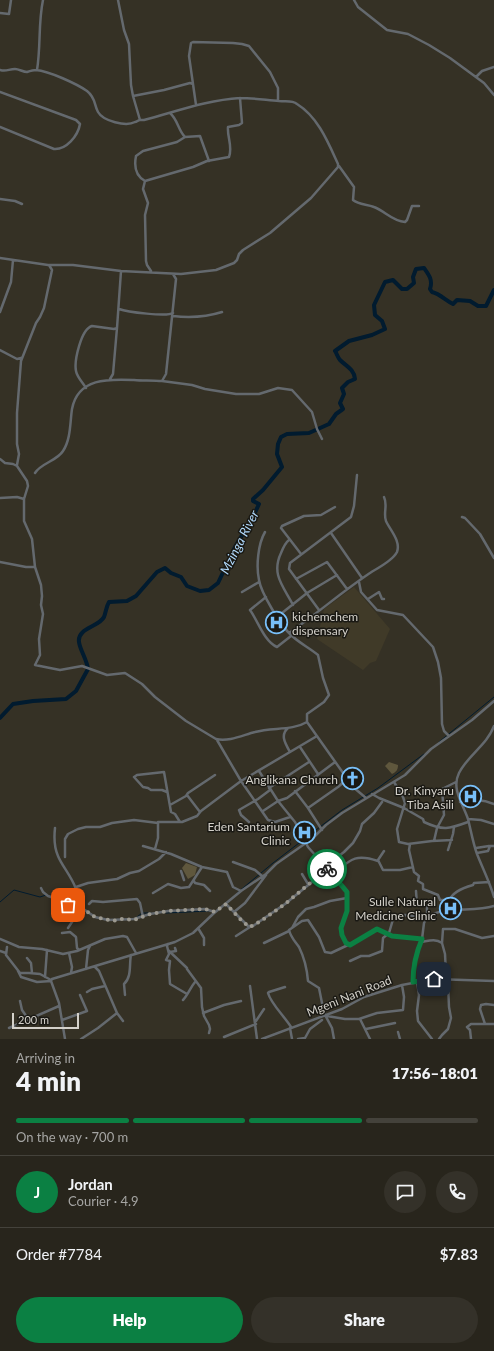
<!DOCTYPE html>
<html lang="en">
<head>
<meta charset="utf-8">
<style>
	:root { --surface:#28251c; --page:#343129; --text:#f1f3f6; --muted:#a5a5a3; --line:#44423b; --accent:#0b8043 }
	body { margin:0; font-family:Lato,sans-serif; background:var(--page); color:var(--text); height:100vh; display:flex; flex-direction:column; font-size:15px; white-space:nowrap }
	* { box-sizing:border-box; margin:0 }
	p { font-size:13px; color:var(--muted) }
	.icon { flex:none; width:22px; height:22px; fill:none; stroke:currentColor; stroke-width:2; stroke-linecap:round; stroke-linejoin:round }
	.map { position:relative; height:1039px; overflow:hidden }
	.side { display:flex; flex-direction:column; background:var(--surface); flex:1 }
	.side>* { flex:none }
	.scale { position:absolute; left:12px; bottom:10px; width:67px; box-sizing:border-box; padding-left:4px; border:2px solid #d4d1ca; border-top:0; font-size:11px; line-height:14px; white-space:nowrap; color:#d4d1ca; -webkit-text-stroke:3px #1a1914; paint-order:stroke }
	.pin { position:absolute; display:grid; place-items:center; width:34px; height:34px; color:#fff; margin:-17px; border-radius:8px; box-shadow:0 2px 6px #0006 }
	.courier { position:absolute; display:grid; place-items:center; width:40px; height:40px; margin:-20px; border:3px solid #0b8043; border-radius:50%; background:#fff; color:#222; box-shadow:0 1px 5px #0007 }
	.headline em { font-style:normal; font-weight:800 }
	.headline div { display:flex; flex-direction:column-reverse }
	.headline { display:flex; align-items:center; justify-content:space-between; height:68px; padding:0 16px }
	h1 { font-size:26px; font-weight:800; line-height:30px }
	.bar { display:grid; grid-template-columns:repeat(4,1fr); gap:6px 4px; align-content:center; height:48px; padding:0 16px }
	.bar i { height:5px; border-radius:3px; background:var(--line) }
	.bar .current { background:var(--accent) }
	.bar p { grid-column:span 4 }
	.line { display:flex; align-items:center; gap:10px; padding:0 16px; border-top:1px solid var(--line) }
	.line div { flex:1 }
	.round { display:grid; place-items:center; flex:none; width:42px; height:42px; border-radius:21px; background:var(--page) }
	.cta { display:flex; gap:8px; margin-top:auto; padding:8px 16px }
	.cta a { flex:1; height:46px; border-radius:24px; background:var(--accent); color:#fff; font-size:16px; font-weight:800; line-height:46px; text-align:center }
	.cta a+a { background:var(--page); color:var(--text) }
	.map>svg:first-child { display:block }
	.built { fill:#403a28 }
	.green { fill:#5f573d }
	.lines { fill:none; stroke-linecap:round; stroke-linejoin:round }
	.stream { stroke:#011b2f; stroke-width:1 }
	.river { stroke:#011b2f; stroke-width:4 }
	.minor { stroke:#64696e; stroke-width:2.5 }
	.done { stroke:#9c9990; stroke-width:4; stroke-dasharray:0 7.2 }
	.route { stroke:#0b8043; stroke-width:5 }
	.labels { text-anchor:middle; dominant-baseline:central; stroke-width:3; stroke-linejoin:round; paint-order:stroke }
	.poi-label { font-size:12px; fill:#d4d1ca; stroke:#1a1914; text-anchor:end }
	.street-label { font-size:12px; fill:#d4d1ca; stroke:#1a1914 }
	.water-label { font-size:13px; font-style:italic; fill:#b0d9fc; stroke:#1a1914 }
</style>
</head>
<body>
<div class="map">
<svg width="494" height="1039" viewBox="0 0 494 1039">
	<rect width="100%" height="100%" fill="#353125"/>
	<path class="built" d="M354,587L390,629L376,661L370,663L363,670L317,639L324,609Z"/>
	<path class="green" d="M389,762L398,765C398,770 396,772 392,774L385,766Z
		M186,863L197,867L195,875L188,879L182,868Z"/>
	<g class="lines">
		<path class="stream" d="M439,742L494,697
			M237,893L273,863L342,810L378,788L424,754
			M0,902L14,890L40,897L46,895
			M166,913L209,911
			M137,917L142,913H151"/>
		<path class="river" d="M0,718L13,704L33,701L66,699L76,691L88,669C87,660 80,650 79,642C77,628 99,627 104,617C106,612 106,607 109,602L127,601L136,596L157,572L165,568L171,573L181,577L187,586L200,591L209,590L218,583L235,547L253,517L259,504L253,501V499L263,490L282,467L277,454L278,444L281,437L287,434L309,433L329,424L336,414L343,409L340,403L344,394L342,388L348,382L355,379C354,369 346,366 340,360C338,358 337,354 335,351L349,341L372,335L385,329L382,321L375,315L374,305L385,282L393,280L402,289H407L414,283L413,277L416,269L424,268C429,275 433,280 430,289L432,292C440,294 445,300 453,304L457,300L470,301L478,306H486L494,290"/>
		<path class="minor" d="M354,0L358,7L387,30L408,34L429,45L450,58L484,83L494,95
			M0,13L9,14L11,0
			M0,70C6,72 9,69 15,69C19,69 23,72 27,72C30,71 33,70 36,70C49,71 77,84 87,91C96,98 94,105 98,112C103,121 126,127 135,122C137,122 138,120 140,120
			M37,70C41,46 38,24 43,0
			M476,77L482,71L494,67
			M193,84L189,56L191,43L193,42L233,43L242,44L249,46L270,72L278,88V101
			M0,92L76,120L80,124C78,136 66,150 54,149L0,127
			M133,96L164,90L190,83L193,84L196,105
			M170,113C178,120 178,130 185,137
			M339,166L354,187L353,200C359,205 367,204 374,207C385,211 392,221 405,222L407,220L412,206H419
			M145,181C136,176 134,166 136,156L143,151L177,142L185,137L200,136L209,161
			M0,199L15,201L22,204
			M0,258L48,265H73L121,271L181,274L216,270L234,263L237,260L239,254L243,250L270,233L311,198L338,167V164C328,142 318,117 297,104C292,100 286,102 279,101C266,100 253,98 240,98C207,100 175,112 144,120H140L133,96L131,85L129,44L124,30L118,0
			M151,271L147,265L146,261L145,215L148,203L143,189L145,181L193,167L207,161L229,157C233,147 227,137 228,127L239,125L242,123L240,98
			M119,309C127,312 167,317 173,313
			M0,312L11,282L13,260
			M173,316C190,318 206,317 222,312
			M0,350L17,359L21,358
			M110,379L113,374L117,328
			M162,381L192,385L205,389L236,394H259L278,388L292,390L312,412L317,429L322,439
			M86,388C83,383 77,377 76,371C74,361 81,329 92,326L114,329L117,328L121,271
			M0,459L5,463L13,464L17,466L27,481L28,486L24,499V521L32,539L35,567L41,585L42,596L41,605L43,614L39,639L40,655L35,665L60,670L82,666L107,675L125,673L142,684L155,697L186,721L216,739C229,742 243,735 255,732C272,727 292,731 307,722
			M17,465L19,454L17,444V413L21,361L36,323L40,317L44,308L52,270L49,265
			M35,473C41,463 57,461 63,451C71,439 70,422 72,409C78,377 110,379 134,380C143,381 151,380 159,381H162L166,374L176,279L173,274
			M0,498L17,497L24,499
			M462,517L465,518L480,534L494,558
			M265,532C258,544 256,566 259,580C261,593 281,626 291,635C299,643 310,648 318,655L323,678L329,695L324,702L307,714V722L353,787L366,798
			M331,533L362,578
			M289,540C285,543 283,548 281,553C271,574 283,586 293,605
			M301,554L281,528L282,526L304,516L321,515L335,507
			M0,562L26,567H35
			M296,579L327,562L347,589
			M359,582L361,592L377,610L403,615L433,647L438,662L441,678L442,724L444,731L449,736
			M242,592L259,582
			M266,597L250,610C258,621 264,641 277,647L291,636
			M368,599L379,592L382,599H384
			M319,610L289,569L290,563L351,517L354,506L357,475
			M277,617L307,593L337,575
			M289,633C318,613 344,590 373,571C380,567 393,560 397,552C401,541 390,530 386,521C383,513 388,505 384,497
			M494,726C487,745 468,755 459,773C451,789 463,804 468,819C471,831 473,843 477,854C483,869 490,883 494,897
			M288,728C280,735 285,743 290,752
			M217,740L241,781L268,820L275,822L290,817
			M300,747L318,774
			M259,771L278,801L295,822L308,847L347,891V911L341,928L342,935L346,943L350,945L377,929L392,936L422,939
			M394,782L403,797L405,803L397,829L399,842L408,844L432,841L452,840
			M269,788L309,762
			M295,791L308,808L322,830
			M167,792L162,790H151L148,788L143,787L134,777L137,775L164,772L171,812L175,814L180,822
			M372,794L379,798L404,808L423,819L424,822C443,831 449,829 468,822
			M187,795L200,812
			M460,802C470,798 484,800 494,804
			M170,805L186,796L188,793L215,775
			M308,808L338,787L347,779
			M263,811L278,801L287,798L335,762
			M468,819L481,820L494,824
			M249,822L241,815L239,810L258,799L270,790
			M55,828C54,837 54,847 58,856C64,871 84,889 75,907
			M434,841L437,828L444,815L442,789L456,782
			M410,844L409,850L414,872L419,876L418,881L423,884V889L438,895L440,900H450C452,892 466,887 473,885L474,883L489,882
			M143,846L171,854L202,867L227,872L233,887L241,891
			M476,848L489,846
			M155,849L158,838V822H182L197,816L201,811L241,781L317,736
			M448,850L453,834L454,827
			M384,851L378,860L383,870H400L413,867
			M477,853L488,851L490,846H494
			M65,857V839L68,834L78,829L86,827H100L112,823L134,820L158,823
			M233,862L255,870L262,876
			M326,866L344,852L353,843L360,831L362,824L374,813L382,802
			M181,871L184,880
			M302,874L308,884
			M333,874C350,860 355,853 378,861
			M194,881L195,883L204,885L210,891
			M76,887L88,883L117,879L130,873L139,871L159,859L166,852
			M41,888L43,892L48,896L57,899L69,905L82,908L95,917L108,920L134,919L150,914L168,911L205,909L215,912
			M153,893L168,884L181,888L189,887L202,867
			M89,904L92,901L103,902L137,899L140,903L143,917
			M226,904L248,926H253L285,904L328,869
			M234,912L245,903L266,875
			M68,928L74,919L77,907
			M198,928L204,938V945
			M292,928L298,917L306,909L314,907L330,901L347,898
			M62,933L70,932L76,937L77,948L79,950
			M236,936L250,927
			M0,939L19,947L42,949L63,954L77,951L105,939L123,936L127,937L136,953
			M421,942C428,941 435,938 442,943
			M264,943L289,931
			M168,944L167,946L168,950L187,968V969L201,988L202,1007L204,1016L209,1025L210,1029L209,1033
			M7,947L6,955L20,973H29L40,974L51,980
			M168,950L169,954L166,960L170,961L169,970L170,984L187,994
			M0,951L6,953
			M170,952L176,951L175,948
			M69,953L72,967L71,973
			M27,958L31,963L32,973
			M350,961L361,956H369L382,951L383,938L389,933L394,916L405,915L427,917V906L417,905L416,891
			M95,967L99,971L117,1013L123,1021
			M86,969L88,950L90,946
			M18,971L21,977L37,982L51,981
			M45,977L47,950
			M417,981L419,995L417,1011L418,1021L432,1039
			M413,982L414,963L418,948L422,939L424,923L427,917C447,905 473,913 494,906
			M250,986L257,1039
			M285,987L269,992L268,993C271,1004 285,1017 291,1027
			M87,992L92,989L105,986
			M125,995L124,984C132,977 129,964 131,955
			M183,1000C188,995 190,988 195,982
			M20,1001L22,1010L29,1020
			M203,1013L224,1005L241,1001
			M327,1016L345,1019H359L377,1013L403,1010L404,997L402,985
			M360,1019L370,1039
			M62,1020L87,1011L80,995
			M256,1021L264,1009
			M485,1024L480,1009L481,1005L486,1004L494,1005
			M9,1028L59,1006
			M290,1028L292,1039
			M366,1029L395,1023
			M398,1032L400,1039
			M224,1037L256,1024
			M65,1039L59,1003L51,981L52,979L175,942L193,933L213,914L241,891L266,874L276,864L313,838L326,825L342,813L405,775L431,749L472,720L494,701
			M81,1039L98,1028L117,1013
			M262,1039L342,1009L364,997L402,985L434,979L494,981
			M298,1039L305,1038L310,1029L322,1020
			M334,1039L332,1028L324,1013L319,988L308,981C307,969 304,957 299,947C295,941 291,938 289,930L302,921L308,920L319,937L325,952L331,953L348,945
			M439,1039L442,1035L448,1029L451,1018L449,1007L448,984L446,974L445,954L442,943L443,929H455L482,938L494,936
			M471,1039L470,1030L467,1027L471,1024H494"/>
	</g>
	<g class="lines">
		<path class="done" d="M68,905L82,908L95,917L113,921L122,919L134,920L150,914L168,911L205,909L215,912L226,904L243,922L250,927L261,921L285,904L327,869"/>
		<path class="route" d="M327,869H328L347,892V911L341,928L342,935L346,943L350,945L377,929L392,936L422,939C416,953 413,967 413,982L434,979"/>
	</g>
	<defs>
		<symbol id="hospital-ring" viewBox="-11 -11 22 22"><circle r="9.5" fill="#1a1914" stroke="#78bff8" stroke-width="1.5"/><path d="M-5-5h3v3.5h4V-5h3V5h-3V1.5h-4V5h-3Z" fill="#78bff8"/></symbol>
		<symbol id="church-ring" viewBox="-11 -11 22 22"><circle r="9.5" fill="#1a1914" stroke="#78bff8" stroke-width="1.5"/><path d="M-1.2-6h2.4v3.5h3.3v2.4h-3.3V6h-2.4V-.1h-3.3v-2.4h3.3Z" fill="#78bff8"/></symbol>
	</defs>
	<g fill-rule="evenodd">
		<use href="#hospital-ring" x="264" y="610" width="25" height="25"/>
		<use href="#church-ring" x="340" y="766" width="25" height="25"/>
		<use href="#hospital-ring" x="458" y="784" width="25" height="25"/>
		<use href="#hospital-ring" x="292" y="820" width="25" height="25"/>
		<use href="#hospital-ring" x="438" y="896" width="25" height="25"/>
	</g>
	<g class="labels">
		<g class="poi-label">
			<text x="292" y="616" text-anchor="start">kichemchem<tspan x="292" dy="14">dispensary</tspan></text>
			<text x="338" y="779">Anglikana Church</text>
			<text x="454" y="790">Dr. Kinyaru<tspan x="454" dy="14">Tiba Asili</tspan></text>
			<text x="290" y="826">Eden Santarium<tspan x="290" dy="14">Clinic</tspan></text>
			<text x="436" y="901">Sulle Natural<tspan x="436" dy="14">Medicine Clinic</tspan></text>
		</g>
		<g class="street-label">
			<text transform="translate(349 996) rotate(-22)">Mgeni Nani Road</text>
		</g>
		<g class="water-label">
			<text transform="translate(239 542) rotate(-63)">Mzinga River</text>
		</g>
	</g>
</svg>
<div class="scale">200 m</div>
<div class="pin" style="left:68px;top:905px;background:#ea580c"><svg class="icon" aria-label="bag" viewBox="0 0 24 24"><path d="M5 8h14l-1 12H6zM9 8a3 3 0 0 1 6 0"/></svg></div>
<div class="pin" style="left:434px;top:979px;background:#1f2937"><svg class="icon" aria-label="home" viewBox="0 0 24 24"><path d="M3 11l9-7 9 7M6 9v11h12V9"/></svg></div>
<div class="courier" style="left:327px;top:869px"><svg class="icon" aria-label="bike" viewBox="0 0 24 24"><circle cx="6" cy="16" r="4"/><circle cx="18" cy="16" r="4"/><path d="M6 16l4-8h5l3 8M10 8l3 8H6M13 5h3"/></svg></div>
</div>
<section class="side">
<div class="headline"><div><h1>4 min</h1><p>Arriving in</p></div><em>17:56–18:01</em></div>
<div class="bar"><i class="current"></i><i class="current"></i><i class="current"></i><i></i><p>On the way · 700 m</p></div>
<div class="line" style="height:72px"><b class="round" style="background:var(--accent);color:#fff">J</b><div><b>Jordan</b><p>Courier · 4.9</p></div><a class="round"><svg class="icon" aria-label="chat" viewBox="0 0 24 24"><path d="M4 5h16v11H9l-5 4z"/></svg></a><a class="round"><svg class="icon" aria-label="phone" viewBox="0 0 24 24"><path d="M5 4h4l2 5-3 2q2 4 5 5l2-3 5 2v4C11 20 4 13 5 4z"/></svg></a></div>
<div class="line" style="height:52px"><div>Order #7784</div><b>$7.83</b></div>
<div class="cta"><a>Help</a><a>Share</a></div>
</section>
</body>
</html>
